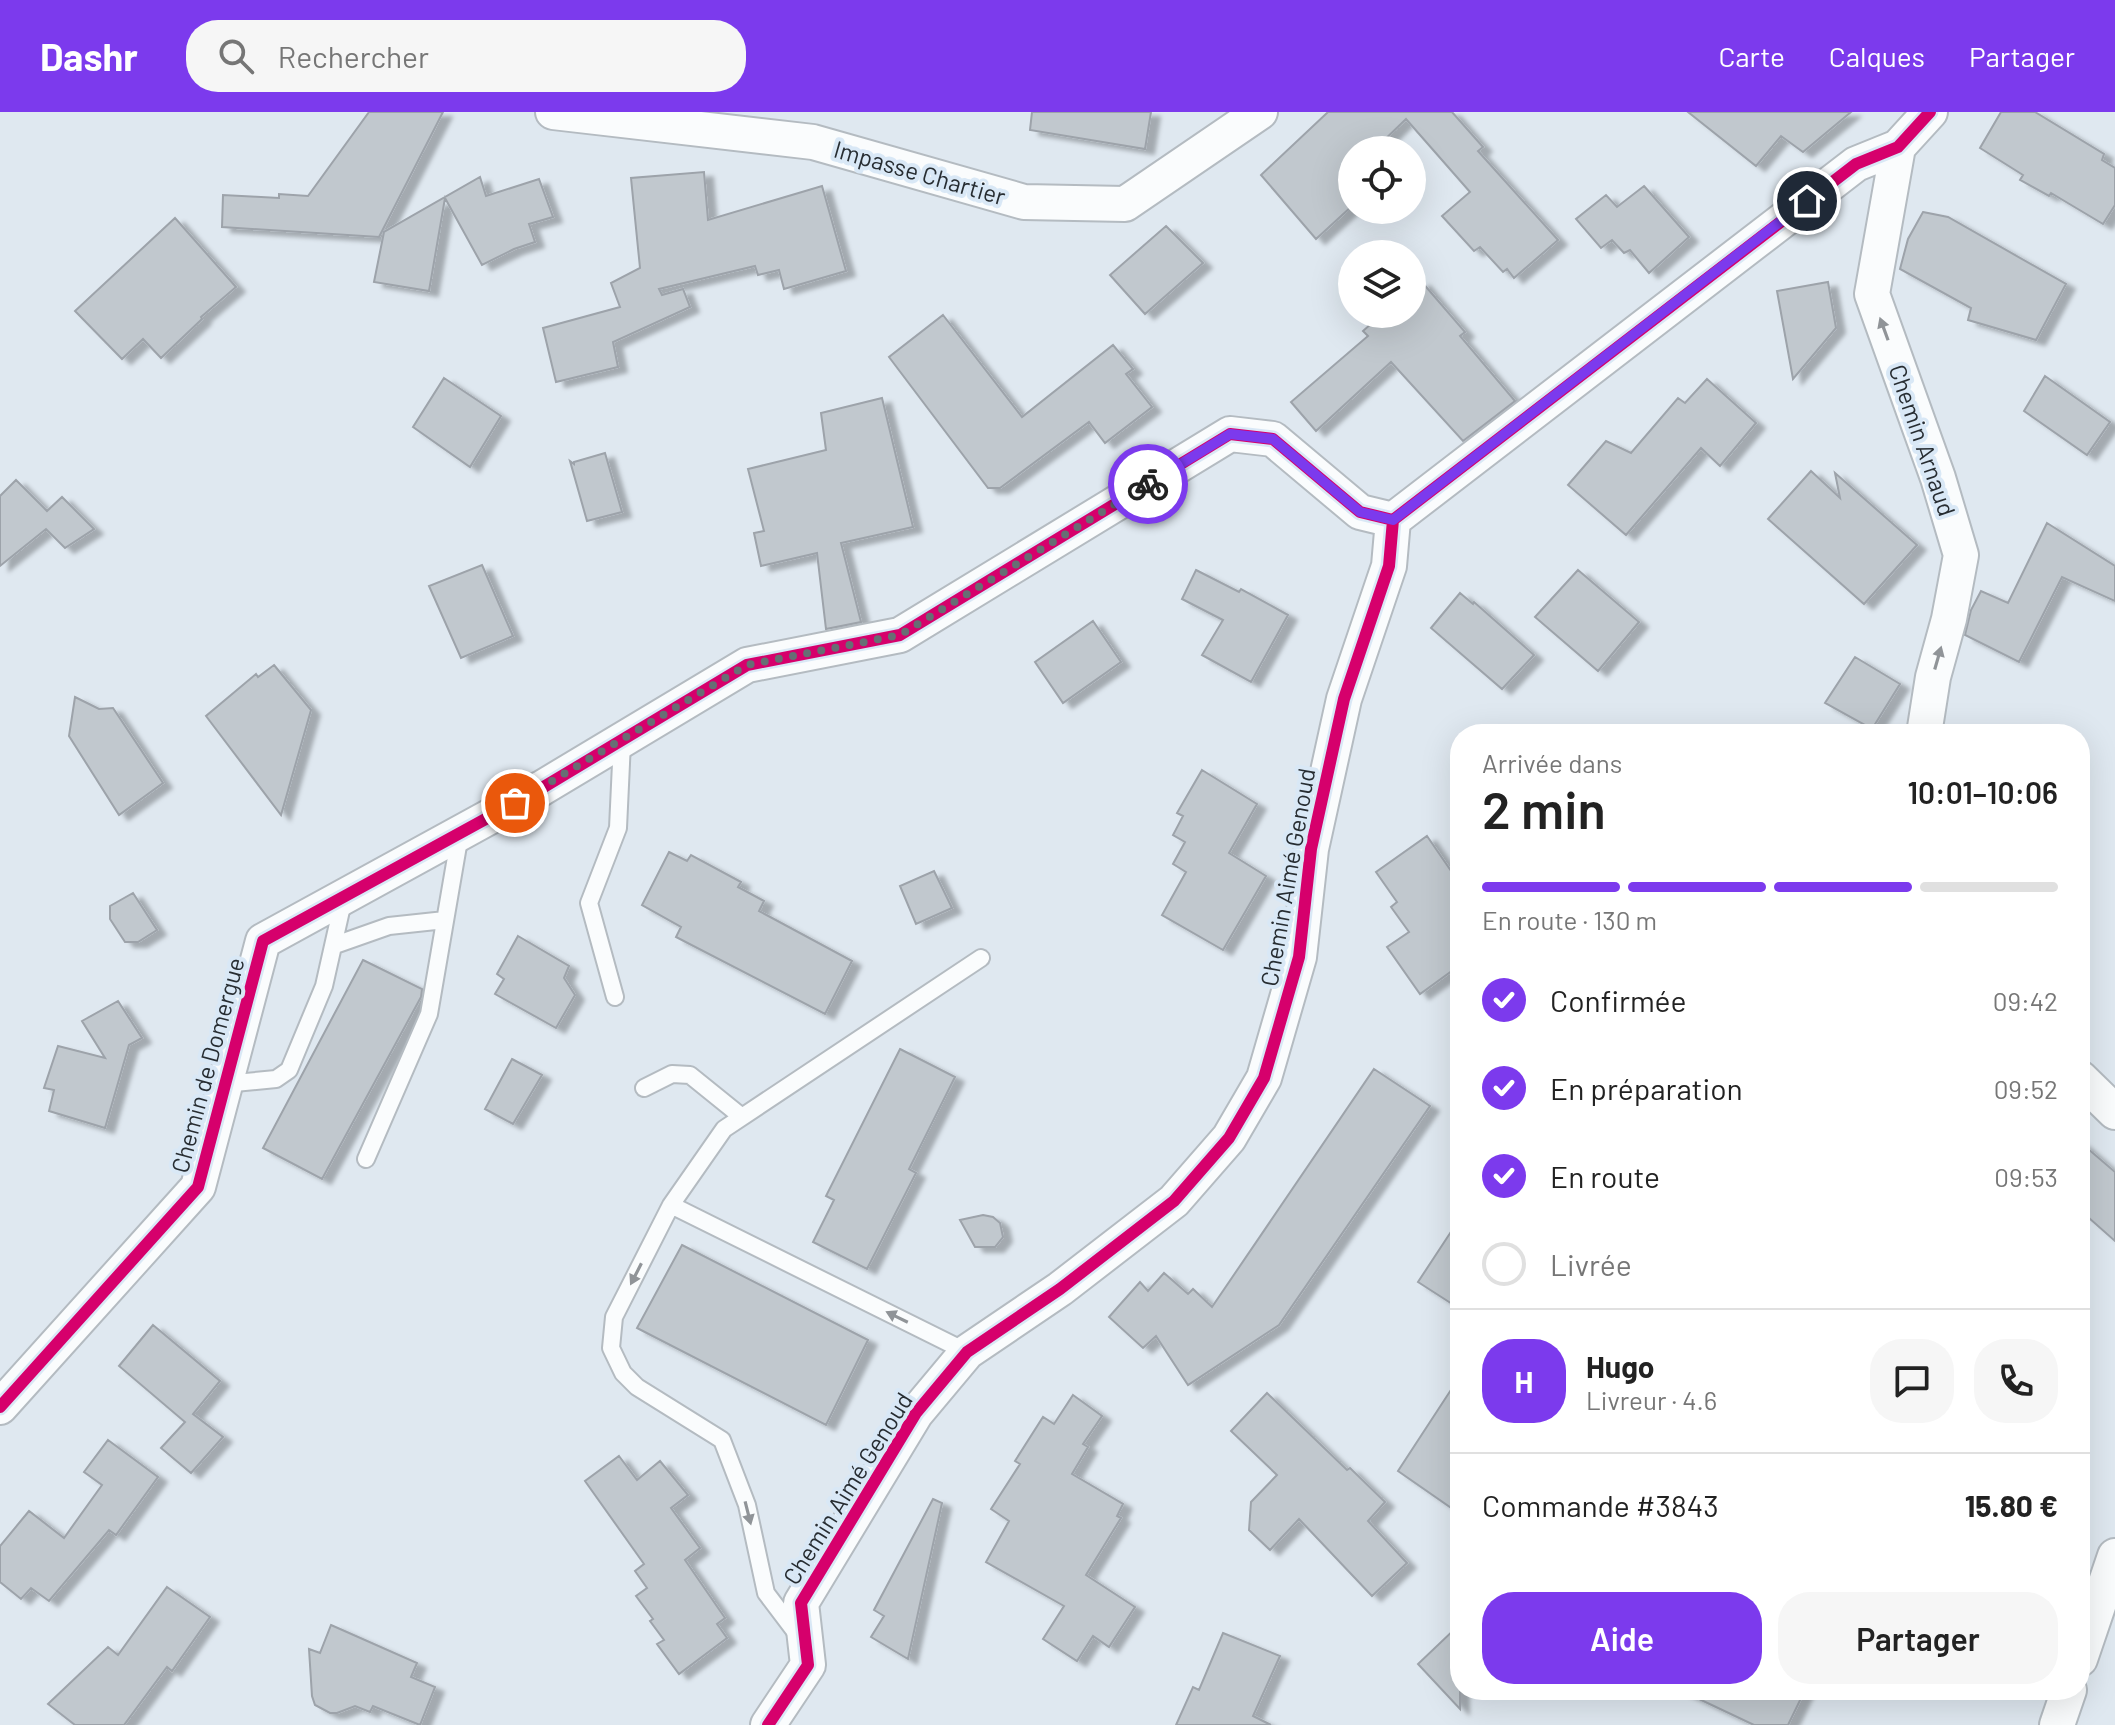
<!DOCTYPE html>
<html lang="fr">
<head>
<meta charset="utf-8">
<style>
	:root { --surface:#fff; --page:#f6f6f6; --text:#222; --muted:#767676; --line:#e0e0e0; --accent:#7c3aed }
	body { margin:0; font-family:Barlow,sans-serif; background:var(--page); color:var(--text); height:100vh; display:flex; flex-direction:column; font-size:30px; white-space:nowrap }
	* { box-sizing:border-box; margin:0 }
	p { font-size:26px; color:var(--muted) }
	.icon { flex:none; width:44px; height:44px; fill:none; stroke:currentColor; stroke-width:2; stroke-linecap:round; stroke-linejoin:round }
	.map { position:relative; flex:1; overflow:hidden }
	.sheet { position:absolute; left:1450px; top:612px; width:640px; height:976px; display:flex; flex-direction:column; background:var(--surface); border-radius:32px; box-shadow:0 8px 32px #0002 }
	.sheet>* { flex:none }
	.controls { position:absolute; left:1338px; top:24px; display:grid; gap:16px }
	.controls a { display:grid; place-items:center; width:88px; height:88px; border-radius:50%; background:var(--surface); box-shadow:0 8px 32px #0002; font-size:40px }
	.pin { position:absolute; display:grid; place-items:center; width:68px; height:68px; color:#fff; margin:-34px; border:4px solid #fff; border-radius:50%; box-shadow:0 2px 8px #0007 }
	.courier { position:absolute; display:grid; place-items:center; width:80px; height:80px; margin:-40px; border:6px solid #7c3aed; border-radius:50%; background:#fff; color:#222; box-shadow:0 2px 10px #0007 }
	.head em { font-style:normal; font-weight:600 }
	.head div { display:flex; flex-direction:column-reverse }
	.head { display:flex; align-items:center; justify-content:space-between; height:136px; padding:0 32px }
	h1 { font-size:52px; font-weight:600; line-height:60px }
	.bar { display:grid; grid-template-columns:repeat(4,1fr); gap:12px 8px; align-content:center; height:96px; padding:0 32px }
	.bar i { height:10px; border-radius:6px; background:var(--line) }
	.bar .on { background:var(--accent) }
	.bar p { grid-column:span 4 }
	.line { display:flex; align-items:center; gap:20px; padding:0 32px; border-top:2px solid var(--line) }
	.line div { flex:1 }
	.round { display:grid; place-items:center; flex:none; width:84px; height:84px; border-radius:32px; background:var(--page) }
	ol { padding:0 32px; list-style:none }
	li { display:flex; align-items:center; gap:24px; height:88px }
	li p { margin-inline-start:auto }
	li .icon { padding:8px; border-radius:50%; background:var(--accent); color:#fff; stroke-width:4 }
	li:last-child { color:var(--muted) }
	li i { width:44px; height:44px; border:4px solid var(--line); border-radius:50% }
	.action { display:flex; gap:16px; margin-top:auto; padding:16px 32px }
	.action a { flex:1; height:92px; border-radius:32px; background:var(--accent); color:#fff; font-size:32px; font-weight:600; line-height:92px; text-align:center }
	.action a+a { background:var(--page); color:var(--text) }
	header { display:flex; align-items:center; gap:48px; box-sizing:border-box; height:112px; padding:0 40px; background:var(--accent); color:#fff }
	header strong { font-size:38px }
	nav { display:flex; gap:44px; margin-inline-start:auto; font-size:28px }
	.search { width:560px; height:72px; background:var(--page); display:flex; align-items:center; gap:20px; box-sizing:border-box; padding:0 28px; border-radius:32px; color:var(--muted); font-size:30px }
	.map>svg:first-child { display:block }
	.building { fill:#c1c8ce; stroke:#9da3aa; stroke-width:2; filter:url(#shadow) }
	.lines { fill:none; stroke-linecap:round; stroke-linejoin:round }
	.lane-casing { stroke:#b4bbc1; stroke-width:20 }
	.street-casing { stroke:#b4bbc1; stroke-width:38 }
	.lane { stroke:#fafcfd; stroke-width:16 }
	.street { stroke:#fafcfd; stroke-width:34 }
	.cycleway-casing { stroke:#d9e8f6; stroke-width:17 }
	.cycleway { stroke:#d6006c; stroke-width:12 }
	.oneway { fill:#909498 }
	.done { stroke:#676e74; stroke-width:8; stroke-dasharray:0 14.4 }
	.route { stroke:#7c3aed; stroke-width:10 }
	.labels { text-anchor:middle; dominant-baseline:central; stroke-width:8; stroke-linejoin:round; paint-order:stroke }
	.street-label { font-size:24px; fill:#272d32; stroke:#d9e8f6 }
</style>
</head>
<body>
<header>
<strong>Dashr</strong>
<div class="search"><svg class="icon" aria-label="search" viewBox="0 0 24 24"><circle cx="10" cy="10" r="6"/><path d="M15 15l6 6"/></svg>Rechercher</div>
<nav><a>Carte</a><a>Calques</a><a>Partager</a></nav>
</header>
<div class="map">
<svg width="2115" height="1613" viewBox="0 0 2115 1613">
	<defs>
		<filter id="shadow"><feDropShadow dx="9" dy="5" stdDeviation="2" flood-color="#0004"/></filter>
	</defs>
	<rect width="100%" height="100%" fill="#dfe8f0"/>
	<path class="building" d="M369,0H443L379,125L222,115L223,83L279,86V82L308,84Z
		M1032,0H1151L1145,37L1030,18Z
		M1328,0H1452L1483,35L1478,39L1558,128L1514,166L1507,157L1503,160L1480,135L1474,139L1442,104L1470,80L1406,7L1374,38H1352V94L1316,127L1261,63Z
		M1688,0H1851L1803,40L1781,24L1756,54Z
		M2001,0H2035L2104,42L2102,48L2115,56V93L2103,112L2051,81L2049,84L2020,68L2023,63L1980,36Z
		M704,60L708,108L822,74L846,159L784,177L779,158L758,163L755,154L659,177L662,183L683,177L690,195L613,230L618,255L556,270L543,216L620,195L611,171L640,156L631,66Z
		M480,65L486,84L539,67L553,105L529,112L535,130L514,137L482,153L445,86L429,179L374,170L384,120Z
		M1644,74L1689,125L1649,161L1630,138L1624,141L1612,128L1601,136L1576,107L1606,83L1617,95Z
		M1923,100L1948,105L2066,172L2036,228L1968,208L1971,196L1900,157L1908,127Z
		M175,106L236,175L201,205L202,207L161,246L143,227L122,247L75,199Z
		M1166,114L1203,151L1145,202L1110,163Z
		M1421,169L1465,220L1460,224L1515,289L1463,329L1391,250L1316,319L1291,290L1368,224L1363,219L1382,202H1412V176Z
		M1828,170L1836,216L1793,267L1777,179Z
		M943,203L1022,305L1113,233L1133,257L1126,262L1152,295L1105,331L1089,310L1000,376H988L889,245Z
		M2045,264L2110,310L2087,343L2024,299Z
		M444,266L501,304L470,355L413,315Z
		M1707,267L1756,311L1720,354L1701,336L1626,423L1568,373L1606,329L1631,341L1678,286L1685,291Z
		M882,286L913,415L841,431L861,510L826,517L817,441L761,454L754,421L764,419L748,357L826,338L821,301Z
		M605,341L622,400L587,409L570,349L574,352V350Z
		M1811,359L1840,386L1835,361L1917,433L1864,492L1768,407Z
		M16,368L47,399L62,385L94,417L65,436L46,417L0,454V384Z
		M2047,411L2115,454V489L2062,465L2019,550L1965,523L1971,498L1981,479L2008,491Z
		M482,453L513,524L461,546L429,474Z
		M1196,458L1239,480L1241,477L1288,503L1251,570L1202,543L1223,508L1182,487Z
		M1578,458L1639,510L1598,559L1535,505Z
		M1460,481L1473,492L1474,490L1534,543L1502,577L1431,516Z
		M1093,509L1121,550L1063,591L1035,550Z
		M1855,545L1900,572L1872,617L1825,591Z
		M274,553L311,598L281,703L206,604L256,562L258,565Z
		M75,585L99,597L113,596L163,671L119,703L69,624Z
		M1202,658L1257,692L1229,741L1266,764L1223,838L1162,803L1186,760L1173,752L1185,730L1173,723L1183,704L1177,701Z
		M1427,724L1460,772V853L1420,882L1387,835L1409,820L1391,795L1397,790L1376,760Z
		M669,740L687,749L691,743L741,770L738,775L764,789L759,799L852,849L825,902L676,825L681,815L642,793Z
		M934,759L952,796L916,812L900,774Z
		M133,781L157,818L138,830H125L110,807V794Z
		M518,824L569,854L564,866L575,883L556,916L495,882L504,867L497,862Z
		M363,848L422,877L421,885L322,1067L263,1036Z
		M118,889L142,926L129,933L105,1016L49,999L54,978L44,976L58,934L105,946L82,909Z
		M900,937L955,965L909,1057L916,1061L867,1157L813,1130L834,1088L826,1084Z
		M512,947L542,963L513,1012L485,997Z
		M1374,957L1430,994L1279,1213L1188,1273L1156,1224L1143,1236L1109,1205L1140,1170L1148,1179L1164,1161L1188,1182L1193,1177L1212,1195Z
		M2080,1030L2115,1060V1129L2080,1098Z
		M983,1103L993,1105L1000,1111L1003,1125L995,1135H975L960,1108Z
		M1460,1106V1197L1418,1170Z
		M682,1133L868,1228L826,1313L637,1216Z
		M153,1213L220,1269L193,1302L223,1325L191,1361L161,1336L185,1310L119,1254Z
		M1460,1264V1402L1398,1359Z
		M1267,1281L1347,1358L1350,1356L1385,1390L1368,1409L1407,1451L1372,1484L1299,1407L1270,1438L1249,1418L1251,1390L1277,1363L1231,1319Z
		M1073,1283L1102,1304L1083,1332L1088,1335L1072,1362L1123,1392L1117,1404L1121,1406L1086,1463L1135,1495L1109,1535L1093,1524L1077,1549L1043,1527L1064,1494L986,1450L1009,1409L991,1397L1020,1352L1015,1349L1043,1305L1054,1312Z
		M108,1328L158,1365L116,1423L109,1418L49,1489L31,1476L21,1487L0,1470V1434L29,1399L64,1426L102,1373L84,1360Z
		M619,1344L637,1368L660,1349L688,1383L671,1396L700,1436L685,1448L725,1506L717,1512L727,1526L679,1562L657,1532L664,1528L650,1509L653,1507L636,1484L647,1476L635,1459L644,1452L585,1369Z
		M933,1387L942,1391L908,1547L871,1525L884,1504L874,1498Z
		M167,1475L210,1505L172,1559L167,1555L124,1613H75L48,1592L108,1535L118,1543Z
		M1460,1512V1597L1418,1552Z
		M331,1513L417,1551L411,1565L435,1575L420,1613L373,1594L370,1600L355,1594L337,1601H330L315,1593L312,1584L309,1537L320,1541Z
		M1223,1521L1280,1544L1253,1604L1271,1613H1176L1193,1575L1199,1578Z
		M1680,1578H1805L1788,1613H1754Z"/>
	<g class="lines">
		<defs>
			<path id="lane" d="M335,833L389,814L445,808
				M615,885L589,791L618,716L622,630
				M224,972L276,967L289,958L324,874L344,785
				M644,976L672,962L690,963L742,1005
				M366,1047L429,902L460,722
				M671,1093L967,1240
				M797,1522L766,1481L747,1393L722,1328L637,1275L623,1261L611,1236L614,1205L671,1093L724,1017L981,846"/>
			<path id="street" d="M553,0L813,30L1024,90L1125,92L1260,0
				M1898,35L1872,182L1938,366L1961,443L1949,507L1933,565L1924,622
				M2080,966L2115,1000
				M0,1295L198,1075L263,829L542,676L747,553L900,523L1230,322L1273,327L1360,400L1393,408
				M2080,1547L2115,1444
				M768,1613L808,1553L801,1491L916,1301L967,1240L1060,1177L1174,1089L1229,1026L1264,966L1299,845L1311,737L1344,587L1389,454L1393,408L1856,52L1898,35L1930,0
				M2057,1613L2069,1578"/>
		</defs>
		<use href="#lane" class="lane-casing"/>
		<use href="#street" class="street-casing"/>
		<use href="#lane" class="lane"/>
		<use href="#street" class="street"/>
		<defs>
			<path id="cycleway" d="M0,1295L198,1075L263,829L542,676L747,553L900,523L1230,322L1273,327L1360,400L1393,408
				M768,1613L808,1553L801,1491L916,1301L967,1240L1060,1177L1174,1089L1229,1026L1264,966L1299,845L1311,737L1344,587L1389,454L1393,408L1856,52L1898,35L1930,0"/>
		</defs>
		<use href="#cycleway" class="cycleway-casing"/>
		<use href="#cycleway" class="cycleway"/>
	</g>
	<defs><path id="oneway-solid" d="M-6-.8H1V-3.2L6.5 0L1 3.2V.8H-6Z" transform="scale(2)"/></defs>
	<g class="oneway">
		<use href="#oneway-solid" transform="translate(1884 217) rotate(-110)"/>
		<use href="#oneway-solid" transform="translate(1938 546) rotate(-74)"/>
		<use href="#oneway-solid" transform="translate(636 1162) rotate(117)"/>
		<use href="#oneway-solid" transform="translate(897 1205) rotate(-154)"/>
		<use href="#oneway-solid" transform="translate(748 1401) rotate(76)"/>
	</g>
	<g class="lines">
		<path class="done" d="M515,691L747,553L900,523L1148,372"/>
		<path class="route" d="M1148,372L1230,322L1273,327L1360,400L1393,408L1807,89"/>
	</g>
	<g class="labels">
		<g class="street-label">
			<text transform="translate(920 60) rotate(16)">Impasse Chartier</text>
			<text transform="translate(1923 328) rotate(71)">Chemin Arnaud</text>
			<text transform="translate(1287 765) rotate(-80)">Chemin Aimé Genoud</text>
			<text transform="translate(207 953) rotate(-75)">Chemin de Domergue</text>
			<text transform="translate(847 1376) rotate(-58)">Chemin Aimé Genoud</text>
		</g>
	</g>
</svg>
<div class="controls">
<a><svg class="icon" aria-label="locate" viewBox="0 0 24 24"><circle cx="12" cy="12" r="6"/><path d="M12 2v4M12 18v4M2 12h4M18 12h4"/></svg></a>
<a><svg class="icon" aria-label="layers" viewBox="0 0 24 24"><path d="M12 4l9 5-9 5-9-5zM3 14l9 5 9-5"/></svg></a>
</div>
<div class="pin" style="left:515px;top:691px;background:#ea580c"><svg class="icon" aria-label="bag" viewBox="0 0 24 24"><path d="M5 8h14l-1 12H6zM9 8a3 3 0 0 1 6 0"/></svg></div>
<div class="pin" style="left:1807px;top:89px;background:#1f2937"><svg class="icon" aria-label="home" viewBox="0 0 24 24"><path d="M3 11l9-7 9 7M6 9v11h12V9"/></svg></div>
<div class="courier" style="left:1148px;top:372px"><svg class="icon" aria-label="bike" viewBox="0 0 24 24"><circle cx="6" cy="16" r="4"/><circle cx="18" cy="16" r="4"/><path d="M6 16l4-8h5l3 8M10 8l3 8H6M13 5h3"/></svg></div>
<section class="sheet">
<div class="head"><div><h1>2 min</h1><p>Arrivée dans</p></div><em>10:01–10:06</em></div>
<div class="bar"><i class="on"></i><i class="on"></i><i class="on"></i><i></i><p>En route · 130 m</p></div>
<ol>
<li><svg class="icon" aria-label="check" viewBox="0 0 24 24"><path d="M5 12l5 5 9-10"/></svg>Confirmée<p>09:42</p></li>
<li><svg class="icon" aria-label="check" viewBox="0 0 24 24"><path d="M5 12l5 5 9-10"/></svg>En préparation<p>09:52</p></li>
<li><svg class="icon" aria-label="check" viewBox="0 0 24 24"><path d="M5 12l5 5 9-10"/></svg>En route<p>09:53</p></li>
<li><i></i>Livrée</li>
</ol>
<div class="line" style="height:144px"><b class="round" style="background:var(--accent);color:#fff">H</b><div><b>Hugo</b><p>Livreur · 4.6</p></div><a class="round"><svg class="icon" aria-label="chat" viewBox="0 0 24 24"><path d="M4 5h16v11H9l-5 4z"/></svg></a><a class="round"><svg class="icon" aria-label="phone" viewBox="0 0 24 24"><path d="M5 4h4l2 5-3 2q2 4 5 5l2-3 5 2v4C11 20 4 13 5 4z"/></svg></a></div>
<div class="line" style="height:104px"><div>Commande #3843</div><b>15.80 €</b></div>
<div class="action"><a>Aide</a><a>Partager</a></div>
</section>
</div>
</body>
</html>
